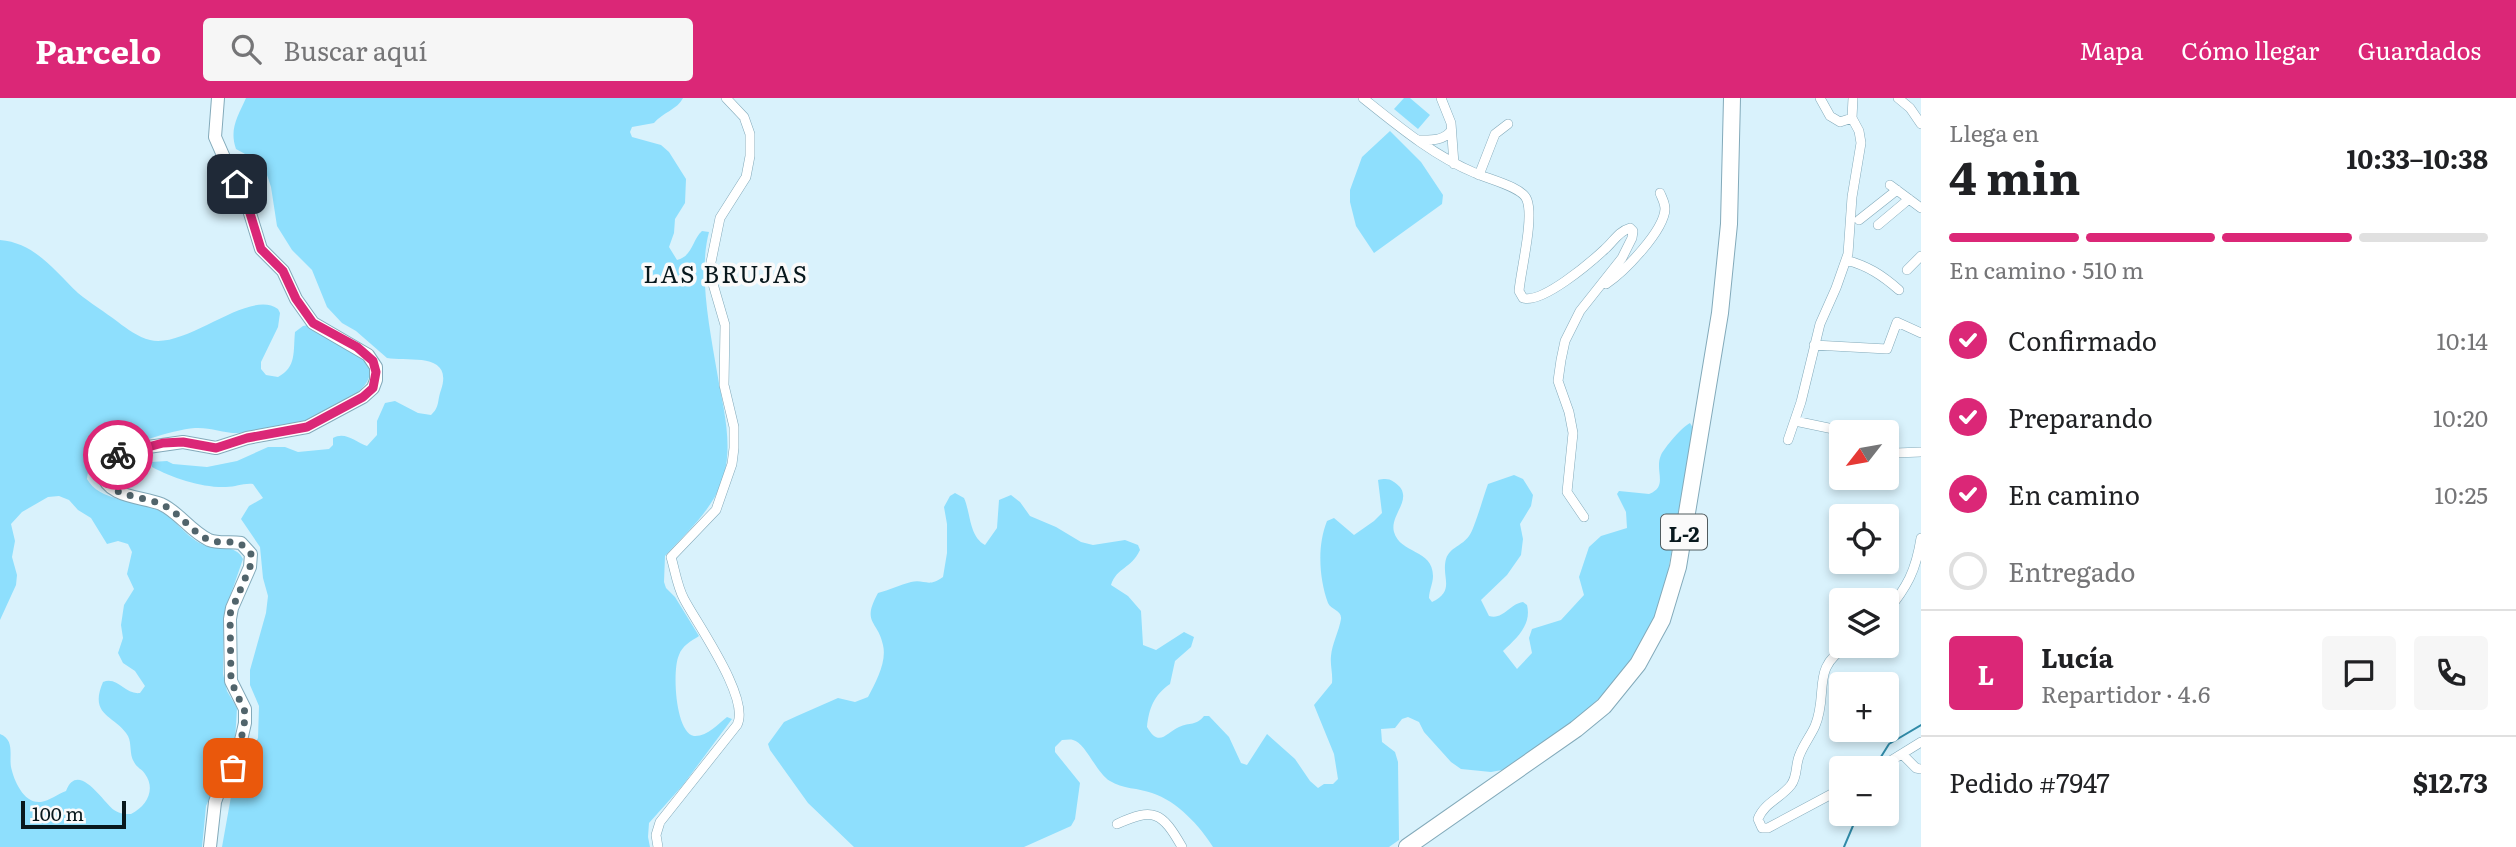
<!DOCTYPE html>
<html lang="es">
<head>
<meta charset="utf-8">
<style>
	:root { --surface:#fff; --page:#f6f6f6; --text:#202124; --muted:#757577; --line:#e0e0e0; --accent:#db2777 }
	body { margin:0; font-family:Literata,serif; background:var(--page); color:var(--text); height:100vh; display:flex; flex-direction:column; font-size:26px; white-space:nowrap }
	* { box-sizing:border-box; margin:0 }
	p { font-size:23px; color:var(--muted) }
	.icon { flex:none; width:38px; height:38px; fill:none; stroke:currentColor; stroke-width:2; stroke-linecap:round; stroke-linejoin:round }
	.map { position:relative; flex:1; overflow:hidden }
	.side { display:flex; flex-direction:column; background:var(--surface); width:595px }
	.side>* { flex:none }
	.needle { width:46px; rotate:239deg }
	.tools { position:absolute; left:1829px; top:322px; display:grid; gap:14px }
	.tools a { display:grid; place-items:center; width:70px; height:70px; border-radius:7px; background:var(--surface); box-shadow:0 4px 10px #0003; font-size:35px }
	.scale { position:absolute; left:21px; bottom:18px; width:105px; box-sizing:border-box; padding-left:7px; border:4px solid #08181d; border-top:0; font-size:19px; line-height:24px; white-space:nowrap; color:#08181d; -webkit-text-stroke:5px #fafafa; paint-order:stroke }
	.pin { position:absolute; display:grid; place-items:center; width:60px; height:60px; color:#fff; margin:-30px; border-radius:14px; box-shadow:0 4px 10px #0006 }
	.courier { position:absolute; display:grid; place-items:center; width:70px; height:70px; margin:-35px; border:5px solid #db2777; border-radius:50%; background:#fff; color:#222; box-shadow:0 2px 9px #0007 }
	.head em { font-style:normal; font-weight:700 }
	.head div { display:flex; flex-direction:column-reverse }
	.head { display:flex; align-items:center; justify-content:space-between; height:119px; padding:0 28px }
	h1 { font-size:46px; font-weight:700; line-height:52px }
	.bar { display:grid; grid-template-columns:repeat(4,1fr); gap:10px 7px; align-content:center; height:84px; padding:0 28px }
	.bar i { height:9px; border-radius:5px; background:var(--line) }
	.bar .selected { background:var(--accent) }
	.bar p { grid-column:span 4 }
	.line { display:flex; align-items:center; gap:18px; padding:0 28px; border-top:2px solid var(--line) }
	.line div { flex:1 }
	.round { display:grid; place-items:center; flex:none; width:74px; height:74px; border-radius:7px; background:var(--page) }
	ol { padding:0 28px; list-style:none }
	li { display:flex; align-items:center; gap:21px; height:77px }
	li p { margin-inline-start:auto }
	li .icon { padding:7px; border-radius:50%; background:var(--accent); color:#fff; stroke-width:4 }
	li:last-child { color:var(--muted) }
	li i { width:38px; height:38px; border:4px solid var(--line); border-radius:50% }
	header { display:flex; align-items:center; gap:42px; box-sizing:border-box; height:98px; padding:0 35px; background:var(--accent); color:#fff }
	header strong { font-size:33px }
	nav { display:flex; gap:38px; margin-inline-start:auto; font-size:24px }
	.search { width:490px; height:63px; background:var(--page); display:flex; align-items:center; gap:18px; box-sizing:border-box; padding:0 24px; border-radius:7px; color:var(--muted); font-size:26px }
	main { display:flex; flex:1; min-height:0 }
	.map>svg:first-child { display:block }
	.green { fill:#8edffd }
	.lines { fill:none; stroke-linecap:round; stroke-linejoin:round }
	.stream { stroke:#318ba8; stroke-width:2 }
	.street-casing { stroke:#83aaba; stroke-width:10 }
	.secondary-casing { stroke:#83aaba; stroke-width:14 }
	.highway-casing { stroke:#83aaba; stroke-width:18 }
	.street { stroke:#fff; stroke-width:9 }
	.secondary { stroke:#fff; stroke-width:12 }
	.highway { stroke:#fff; stroke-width:16 }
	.done { stroke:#51646b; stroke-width:7; stroke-dasharray:0 12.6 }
	.route { stroke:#db2777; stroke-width:9 }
	.labels { text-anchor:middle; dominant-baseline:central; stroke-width:7; stroke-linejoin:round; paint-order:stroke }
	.shield { fill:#fafafa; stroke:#515c5f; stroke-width:2 }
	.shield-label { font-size:21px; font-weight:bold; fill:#08181d }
	.neighbourhood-label { font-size:24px; letter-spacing:2px; fill:#08181d; stroke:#fafafa }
</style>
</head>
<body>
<header>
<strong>Parcelo</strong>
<div class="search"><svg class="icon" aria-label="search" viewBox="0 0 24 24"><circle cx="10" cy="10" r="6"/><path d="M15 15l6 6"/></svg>Buscar aquí</div>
<nav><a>Mapa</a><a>Cómo llegar</a><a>Guardados</a></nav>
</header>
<main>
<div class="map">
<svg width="1921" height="749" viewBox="0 0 1921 749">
	<rect width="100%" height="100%" fill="#d9f2fc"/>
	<path class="green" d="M246,0H683C678,11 662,15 654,25L632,29L630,34L632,39L661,47L669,54L686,81L685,105L675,121L674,135L669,149L677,162C693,158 692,142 702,133L709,134C698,175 710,232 717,274C723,310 735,350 721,386C710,414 685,436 665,458L664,484L666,490L675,499L699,538C691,543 682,548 679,557C672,571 675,635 694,638C707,639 718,626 727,619L732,621L683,687L649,725L648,739L650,749H222L232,693L258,640L259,608L250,587V572L266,515L268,498L263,480L260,449L241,421L249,408L263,400L253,386C243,385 236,389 226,389C203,390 172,380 152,369L151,364L167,363L173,366L207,369L237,363L268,349H285L298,354L329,351L333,347V340C345,333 356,344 367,348L377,337V323L385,305L395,303L418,315L431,317C440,309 437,303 441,292C454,253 407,264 387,260L356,233L342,225L327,209L312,172L292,152L277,128L271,89L266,74L258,63L236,51C229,31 238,18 246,0Z
		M1404,0H1410L1430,17L1418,31L1394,11Z
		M1390,33L1421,64L1443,97L1442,106L1374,155L1356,128L1350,104V92L1362,59Z
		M0,142C35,145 54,172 78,195C90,205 105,214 118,224C127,231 138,239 150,242C187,251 249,190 278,211L280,215L278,229L261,264V271L266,277L278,279C297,269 293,253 295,234L303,228L308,227C323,236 364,254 369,269C378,295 314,321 295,326C282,330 250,334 237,335C223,335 209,329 195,330C171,332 126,348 103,357C93,363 88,369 87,381C99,403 135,402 156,411C175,419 186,440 204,447C218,453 235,445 243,461L224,516L223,576L227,593L237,610L235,643L206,708L202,749H0V636C15,642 9,657 11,669C14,683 24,706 41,704C49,703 58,696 66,693C78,662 103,704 114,712C120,716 124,716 131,716C147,708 156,691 145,676C142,671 137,670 134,664C129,656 132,646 128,638C116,617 88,619 103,584C118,578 125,597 140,595L145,588L135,573L123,565L118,555L123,540L121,527L124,507L134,491L127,476L132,454L128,446L118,443L107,446L91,420L78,412L69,402L59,398L48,399L22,414L11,426L15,443L12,459L17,477L16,487L0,522Z
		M1690,325L1693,330L1666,485C1640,583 1582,619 1502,672L1491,674L1461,671L1451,664L1424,634L1419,624L1408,619L1402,621L1395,630L1381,631L1382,644L1395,654L1398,664L1399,742L1389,749H1213C1200,728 1177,703 1152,695C1139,690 1122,691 1110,683C1097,676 1085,644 1073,642C1070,641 1066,642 1062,642L1055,649V654L1080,685L1075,721L1071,728L1024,749H854L808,705L770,652L768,646L784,624L797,618L838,600L855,604L868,599C876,584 887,564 883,547C878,522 861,526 878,495C889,492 900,487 911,484C925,481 928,490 943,479L947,455V426L944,409L950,398L955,395L964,400C971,416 969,438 985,447L997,430L999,402L1011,397L1020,404L1030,418L1056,429L1081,444L1093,447L1125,442L1138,447L1140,452C1131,471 1117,469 1111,487L1128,498L1141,513L1143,547L1156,552L1184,534L1194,539L1191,549L1175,563L1170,586C1154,597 1149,610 1147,629C1159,650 1166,635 1179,629C1190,624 1196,628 1204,618H1209L1229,639L1241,665L1247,667L1267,636L1295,661L1310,683L1318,690L1324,686H1333L1338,681L1334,656L1314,607L1332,585C1333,576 1330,567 1331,558C1332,546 1339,533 1341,521C1342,512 1331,512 1328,505C1319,480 1317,448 1327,423L1334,420L1354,437L1374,423L1382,415L1378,382C1384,381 1388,380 1394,384C1417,399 1389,416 1394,434C1400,456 1433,451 1433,478C1433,485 1429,493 1429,500L1432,504C1456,492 1441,480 1446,461C1450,449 1462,448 1469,438C1474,432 1484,397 1488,386L1514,377L1523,381L1533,397L1531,408L1520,426L1523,441L1521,457L1507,477L1481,502L1489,518C1504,522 1509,506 1523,504L1527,507C1532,527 1516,541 1503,553L1517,571L1532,555L1529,540L1532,531L1561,522L1584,497L1579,479L1589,449L1601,438L1627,430L1626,414L1617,396L1619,393L1649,396C1669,388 1654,373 1661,357C1665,349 1682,329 1690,325Z"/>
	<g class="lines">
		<path class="stream" d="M1874,670L1889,646L1921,627
			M1844,749L1858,716"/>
		<defs>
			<path id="street" d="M1363,0C1398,28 1434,58 1475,75C1488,81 1523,89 1527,102C1534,121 1521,171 1519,193L1523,200C1542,206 1590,165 1605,151C1613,144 1619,133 1630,130L1633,133L1632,140L1622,160L1580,213L1565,243L1561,262L1558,283L1569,314L1573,335L1567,394L1584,419
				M1441,0L1451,25L1454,66
				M1820,0L1830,18L1840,24L1852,20L1853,0
				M1898,0L1910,10L1921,26
				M1419,42C1431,42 1442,43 1450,34
				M1479,77L1495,36L1508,26
				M1890,87L1921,110
				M1859,122L1897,92
				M1878,127L1909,101
				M1846,162C1868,168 1882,177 1899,192
				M1907,172L1921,158
				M1606,186C1624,174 1664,133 1665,111C1665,105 1662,100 1660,95
				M1814,247L1887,251L1897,224L1921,235
				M1795,323L1838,332
				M1788,342L1801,304L1820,226L1836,190L1848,156L1852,99L1861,45L1859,33L1852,20
				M1896,355L1921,354
				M1886,515C1907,489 1916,473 1921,440
				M1902,656L1916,670L1921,671
				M1879,670L1921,644
				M1841,691L1768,730H1762L1758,721C1764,705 1781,700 1791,687C1798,678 1795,666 1800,656C1804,646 1811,637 1815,628C1829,595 1810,569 1848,548
				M1117,726C1154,709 1162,714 1182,749
				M658,749L656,737L660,724L737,627C751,601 697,526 684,501C677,488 675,472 671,459L716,412L732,366L734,350V329L724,287L725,227L713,186L711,164L720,120L746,79L750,58V36L744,19L726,0"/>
			<path id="secondary" d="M210,749L215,704L220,690L236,664L245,625V611L231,583L230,521L232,510L250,469L251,456L241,445C230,443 219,446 209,442C190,433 179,414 161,406C141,398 108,400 102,375L106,366L115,359L141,350L183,344L216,350L247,340L307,329L363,299L373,290L376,282V269L368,257L313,225L296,201L283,173L261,151L245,99L233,80L215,39L218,0"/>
			<path id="highway" d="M1407,749L1576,631L1604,608L1638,566L1662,522L1678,469L1720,215L1729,126L1732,0"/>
		</defs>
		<use href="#street" class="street-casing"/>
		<use href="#secondary" class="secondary-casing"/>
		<use href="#highway" class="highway-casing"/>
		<use href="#street" class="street"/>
		<use href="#secondary" class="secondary"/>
		<use href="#highway" class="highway"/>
	</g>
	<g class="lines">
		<path class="done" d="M118,357L106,366L102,375C108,400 141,397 161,406C179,414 190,433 209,442C219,446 230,442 241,446L251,456L250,469L230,516L231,583L246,616L238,658L233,670"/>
		<path class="route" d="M118,357L163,345L183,344L216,350L247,340L307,329L363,299L373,290L376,274L373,263L357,249L313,225L296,201L283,173L261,151L245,99L237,86"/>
	</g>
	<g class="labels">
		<rect class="shield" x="1661" y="416.5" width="46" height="35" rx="5"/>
		<g class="shield-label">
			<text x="1684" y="434">L-2</text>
		</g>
		<g class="neighbourhood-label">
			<text x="726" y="174">LAS BRUJAS</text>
		</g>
	</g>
</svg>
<div class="tools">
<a><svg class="needle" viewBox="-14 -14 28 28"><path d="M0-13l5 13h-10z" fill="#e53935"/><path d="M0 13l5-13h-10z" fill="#757577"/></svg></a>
<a><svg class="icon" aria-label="locate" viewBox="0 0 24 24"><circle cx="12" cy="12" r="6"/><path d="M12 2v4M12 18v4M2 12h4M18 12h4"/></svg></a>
<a><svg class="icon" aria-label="layers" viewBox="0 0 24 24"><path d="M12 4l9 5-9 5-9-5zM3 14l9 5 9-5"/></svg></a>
<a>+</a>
<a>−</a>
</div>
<div class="scale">100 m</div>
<div class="pin" style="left:233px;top:670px;background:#ea580c"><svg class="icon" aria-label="bag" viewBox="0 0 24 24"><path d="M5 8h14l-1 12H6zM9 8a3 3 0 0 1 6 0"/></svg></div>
<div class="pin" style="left:237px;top:86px;background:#1f2937"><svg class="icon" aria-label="home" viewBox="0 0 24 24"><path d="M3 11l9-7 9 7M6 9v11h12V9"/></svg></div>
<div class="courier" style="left:118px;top:357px"><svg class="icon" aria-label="bike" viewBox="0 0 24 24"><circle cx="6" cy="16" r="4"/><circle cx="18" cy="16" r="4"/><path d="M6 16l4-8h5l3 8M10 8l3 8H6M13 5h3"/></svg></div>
</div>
<section class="side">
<div class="head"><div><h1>4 min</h1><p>Llega en</p></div><em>10:33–10:38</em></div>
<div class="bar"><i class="selected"></i><i class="selected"></i><i class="selected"></i><i></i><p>En camino · 510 m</p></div>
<ol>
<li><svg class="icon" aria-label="check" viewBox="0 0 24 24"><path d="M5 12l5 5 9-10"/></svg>Confirmado<p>10:14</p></li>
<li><svg class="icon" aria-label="check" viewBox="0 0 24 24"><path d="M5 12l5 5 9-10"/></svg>Preparando<p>10:20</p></li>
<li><svg class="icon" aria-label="check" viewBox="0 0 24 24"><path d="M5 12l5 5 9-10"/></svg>En camino<p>10:25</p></li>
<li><i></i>Entregado</li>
</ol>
<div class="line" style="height:126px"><b class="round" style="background:var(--accent);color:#fff">L</b><div><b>Lucía</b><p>Repartidor · 4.6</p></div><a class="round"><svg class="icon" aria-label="chat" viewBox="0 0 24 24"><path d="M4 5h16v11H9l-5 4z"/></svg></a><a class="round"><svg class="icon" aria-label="phone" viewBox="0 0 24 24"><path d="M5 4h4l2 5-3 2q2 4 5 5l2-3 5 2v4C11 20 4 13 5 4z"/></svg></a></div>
<div class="line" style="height:91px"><div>Pedido #7947</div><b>$12.73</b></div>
</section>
</main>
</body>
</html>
